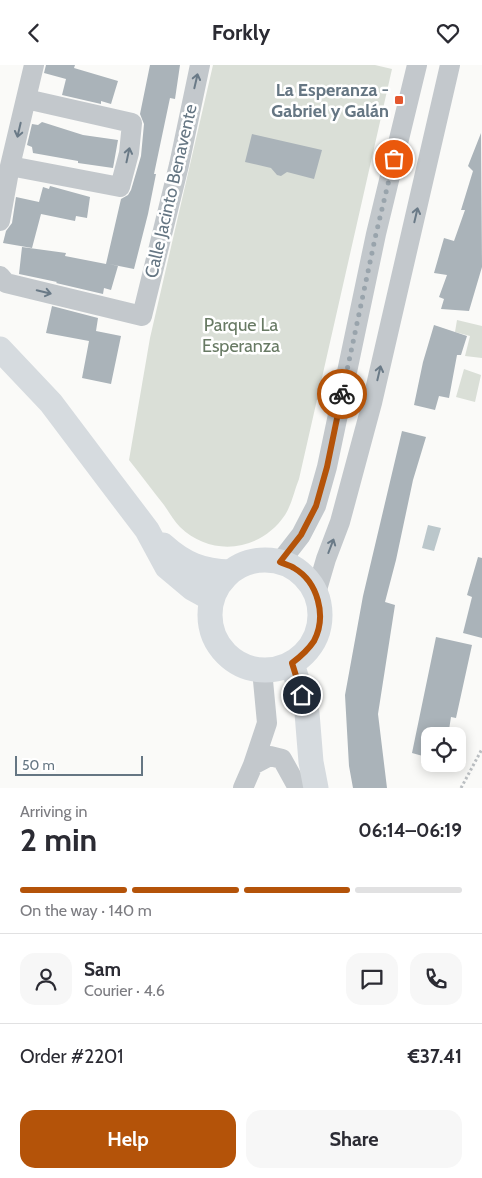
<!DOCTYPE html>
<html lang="en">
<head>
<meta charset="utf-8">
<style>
	:root { --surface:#fff; --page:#f7f7f7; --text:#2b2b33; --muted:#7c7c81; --line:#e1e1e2; --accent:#b45309 }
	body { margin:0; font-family:Cabin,sans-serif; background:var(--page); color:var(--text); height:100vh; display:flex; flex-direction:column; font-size:19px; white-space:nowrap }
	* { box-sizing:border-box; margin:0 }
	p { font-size:16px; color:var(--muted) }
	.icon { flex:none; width:28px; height:28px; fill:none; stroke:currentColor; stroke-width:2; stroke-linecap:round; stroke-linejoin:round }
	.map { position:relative; height:723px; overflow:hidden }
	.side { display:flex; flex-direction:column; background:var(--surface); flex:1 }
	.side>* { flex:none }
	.tools { position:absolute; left:421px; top:662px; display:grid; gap:10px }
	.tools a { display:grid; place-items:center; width:45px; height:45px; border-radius:10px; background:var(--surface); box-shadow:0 2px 12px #0003; font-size:25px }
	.scale { position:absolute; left:15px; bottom:12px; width:128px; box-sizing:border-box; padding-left:5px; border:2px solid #657683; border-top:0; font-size:14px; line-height:18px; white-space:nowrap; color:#657683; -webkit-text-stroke:4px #fff; paint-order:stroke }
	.pin { position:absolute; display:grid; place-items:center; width:42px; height:42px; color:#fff; margin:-21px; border:2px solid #fff; border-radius:50%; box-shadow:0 1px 5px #0007 }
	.courier { position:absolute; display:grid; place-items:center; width:50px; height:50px; margin:-25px; border:4px solid #b45309; border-radius:50%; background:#fff; color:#222; box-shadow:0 1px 6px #0007 }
	.overview em { font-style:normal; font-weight:700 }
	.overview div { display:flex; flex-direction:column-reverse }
	.overview { display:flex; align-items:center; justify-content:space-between; height:85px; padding:0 20px }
	h1 { font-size:32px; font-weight:700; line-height:38px }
	.bar { display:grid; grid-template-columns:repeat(4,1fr); gap:8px 5px; align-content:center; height:60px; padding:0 20px }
	.bar i { height:6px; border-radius:4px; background:var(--line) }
	.bar .current { background:var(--accent) }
	.bar p { grid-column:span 4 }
	.line { display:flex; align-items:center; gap:12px; padding:0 20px; border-top:1px solid var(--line) }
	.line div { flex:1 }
	.round { display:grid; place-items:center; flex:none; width:52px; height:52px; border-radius:15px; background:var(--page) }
	.action { display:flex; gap:10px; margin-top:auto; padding:10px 20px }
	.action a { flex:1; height:58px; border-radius:15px; background:var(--accent); color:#fff; font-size:20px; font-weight:700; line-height:58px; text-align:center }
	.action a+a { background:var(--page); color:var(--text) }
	header { display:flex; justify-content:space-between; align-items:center; height:65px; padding:0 20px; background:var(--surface); font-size:22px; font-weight:700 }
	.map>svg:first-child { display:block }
	.green { fill:#dadfd7 }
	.water { fill:#bbc7cb }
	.building { fill:#aab3b9 }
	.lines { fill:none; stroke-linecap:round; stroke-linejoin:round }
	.path { stroke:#bbbfc2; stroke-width:3; stroke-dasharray:2.5 2.5; stroke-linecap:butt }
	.minor { stroke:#c3c8cc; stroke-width:20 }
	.major { stroke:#d6dbdf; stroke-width:25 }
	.oneway { stroke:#6a7a87 }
	.done { stroke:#99a4ac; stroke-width:5; stroke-dasharray:0 9 }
	.route { stroke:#b45309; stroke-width:6 }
	.poi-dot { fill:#e4572e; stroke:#fff; stroke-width:2 }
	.labels { text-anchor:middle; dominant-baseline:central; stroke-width:5; stroke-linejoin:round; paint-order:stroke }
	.poi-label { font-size:18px; font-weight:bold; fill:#657683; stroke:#fff; text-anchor:end }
	.street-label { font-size:18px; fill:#657683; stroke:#fff }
	.park-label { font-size:18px; fill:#687a64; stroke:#fff }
</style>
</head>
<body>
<header><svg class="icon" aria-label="back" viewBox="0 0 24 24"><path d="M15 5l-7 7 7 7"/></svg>Forkly<svg class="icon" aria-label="heart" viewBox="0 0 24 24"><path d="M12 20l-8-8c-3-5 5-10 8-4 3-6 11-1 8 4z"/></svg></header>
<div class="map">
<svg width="482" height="723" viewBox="0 0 482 723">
	<rect width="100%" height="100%" fill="#fafaf8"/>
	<path class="green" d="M213,0H375L392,4L299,414C294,426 292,439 285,450C261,486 212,493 180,462C174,456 169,447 164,440C152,425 141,410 129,395L150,273Z
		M457,255L482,261V293L465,291L470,271L455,267Z
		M464,304L481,310L475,337L456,332Z"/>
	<path class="water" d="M428,460L441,463L434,486L422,483Z"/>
	<path class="building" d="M46,0H75L74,3L118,16L111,39L101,36V39L62,30L66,14L44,8Z
		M150,0H180L175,34L170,33L154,109H156L148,149L134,204L109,199L118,201L111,225L104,223L103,229L56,218L57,217L19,209L22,182L66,188L65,191L106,199L121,134L128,130L131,125L141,91L144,59L140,49Z
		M42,57L83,70L118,75L113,103L78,98V96L33,88L32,82L27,80L32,59L38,60Z
		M481,68L482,202L469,246L441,244L444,234L439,232L447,210L434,208L444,173L454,176L465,145H461L473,106L468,101Z
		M252,69L322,85L314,114L287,107L281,111L277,110L271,103L245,97Z
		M50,121L90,132L87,153L76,151L75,156L41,149L32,183L3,178L6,166L12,158L16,132L39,137L43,122L49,124Z
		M52,241L98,253L96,266L121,271L111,319L82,313L89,276L46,268Z
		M434,260L467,271L461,290H457L449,333L439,331L435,345L414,340L423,297Z
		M402,366L426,372L413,415L396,495L385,537L395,540L378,649L387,723H353L349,701L345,630L363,531Z
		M478,492L482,493V573L463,568L472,532L467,530Z
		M436,572L472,580L456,653L451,652L448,671H430V693L412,688Z"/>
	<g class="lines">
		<path class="path" d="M461,723L482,684"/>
		<path class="minor" d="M10,101L120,122L129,88L132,58L26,34
			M0,156L10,101L34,0
			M0,211L6,218L142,251L179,100L200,0
			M280,497L301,470L316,441L327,402L376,169L417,0
			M316,528L326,494L340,457L372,338L450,0
			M253,700L270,691L282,694L298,723
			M243,723L253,700L267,658L262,605"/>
		<path class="major" d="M0,284L51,338L106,411L147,465L167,502L192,523L212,534
			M163,480C184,499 202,506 230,507
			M210 550a55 55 0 1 1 110 0a55 55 0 1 1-110 0Z
			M292,598L307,648L311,697L316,723"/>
	</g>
	<defs><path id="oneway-shaft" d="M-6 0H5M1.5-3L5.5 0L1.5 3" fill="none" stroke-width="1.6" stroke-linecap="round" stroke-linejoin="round" transform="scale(1.25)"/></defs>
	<g class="oneway">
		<use href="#oneway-shaft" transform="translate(196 16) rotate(-77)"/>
		<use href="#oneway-shaft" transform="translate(19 65) rotate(103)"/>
		<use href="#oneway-shaft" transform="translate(128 90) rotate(-78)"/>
		<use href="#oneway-shaft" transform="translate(416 150) rotate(-77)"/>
		<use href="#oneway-shaft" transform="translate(44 227) rotate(14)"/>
		<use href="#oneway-shaft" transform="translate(379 308) rotate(-77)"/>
		<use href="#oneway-shaft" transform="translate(331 481) rotate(-69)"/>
	</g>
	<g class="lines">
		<path class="done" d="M342,329L376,169L394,94"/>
		<path class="route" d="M302,630L292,598C300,592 308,585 314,576C327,551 318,517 294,503C290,500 284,499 280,497L301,470L316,441L327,402L342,329"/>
	</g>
	<rect class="poi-dot" x="394" y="30" width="10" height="10" rx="2.5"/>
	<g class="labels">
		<g class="poi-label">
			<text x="389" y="25">La Esperanza -<tspan x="389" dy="21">Gabriel y Galán</tspan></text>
		</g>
		<g class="street-label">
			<text transform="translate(171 126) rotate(-77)">Calle Jacinto Benavente</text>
		</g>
		<g class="park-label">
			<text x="241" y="260">Parque La<tspan x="241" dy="21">Esperanza</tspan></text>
		</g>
	</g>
</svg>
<div class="tools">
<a><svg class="icon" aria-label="locate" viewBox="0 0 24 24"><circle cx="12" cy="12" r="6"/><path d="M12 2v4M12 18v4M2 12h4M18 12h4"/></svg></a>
</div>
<div class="scale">50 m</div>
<div class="pin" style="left:394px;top:94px;background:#ea580c"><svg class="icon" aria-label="bag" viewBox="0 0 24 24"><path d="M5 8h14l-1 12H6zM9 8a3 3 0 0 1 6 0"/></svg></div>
<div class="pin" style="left:302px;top:630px;background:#1f2937"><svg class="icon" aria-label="home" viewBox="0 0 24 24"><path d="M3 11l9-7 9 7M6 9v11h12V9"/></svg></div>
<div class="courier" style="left:342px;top:329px"><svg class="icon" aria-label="bike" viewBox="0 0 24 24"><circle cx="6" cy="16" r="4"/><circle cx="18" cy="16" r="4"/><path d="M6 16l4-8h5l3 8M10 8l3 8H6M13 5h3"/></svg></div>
</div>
<section class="side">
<div class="overview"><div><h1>2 min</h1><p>Arriving in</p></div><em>06:14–06:19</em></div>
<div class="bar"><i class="current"></i><i class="current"></i><i class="current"></i><i></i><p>On the way · 140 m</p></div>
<div class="line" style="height:90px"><a class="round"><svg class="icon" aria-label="person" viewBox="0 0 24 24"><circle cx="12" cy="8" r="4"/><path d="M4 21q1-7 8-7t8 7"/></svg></a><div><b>Sam</b><p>Courier · 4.6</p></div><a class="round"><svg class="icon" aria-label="chat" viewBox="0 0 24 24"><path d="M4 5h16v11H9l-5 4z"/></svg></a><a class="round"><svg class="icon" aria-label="phone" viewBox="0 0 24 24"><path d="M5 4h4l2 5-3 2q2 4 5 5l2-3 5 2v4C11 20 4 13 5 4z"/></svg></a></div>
<div class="line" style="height:65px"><div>Order #2201</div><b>€37.41</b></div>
<div class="action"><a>Help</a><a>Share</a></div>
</section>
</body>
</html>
